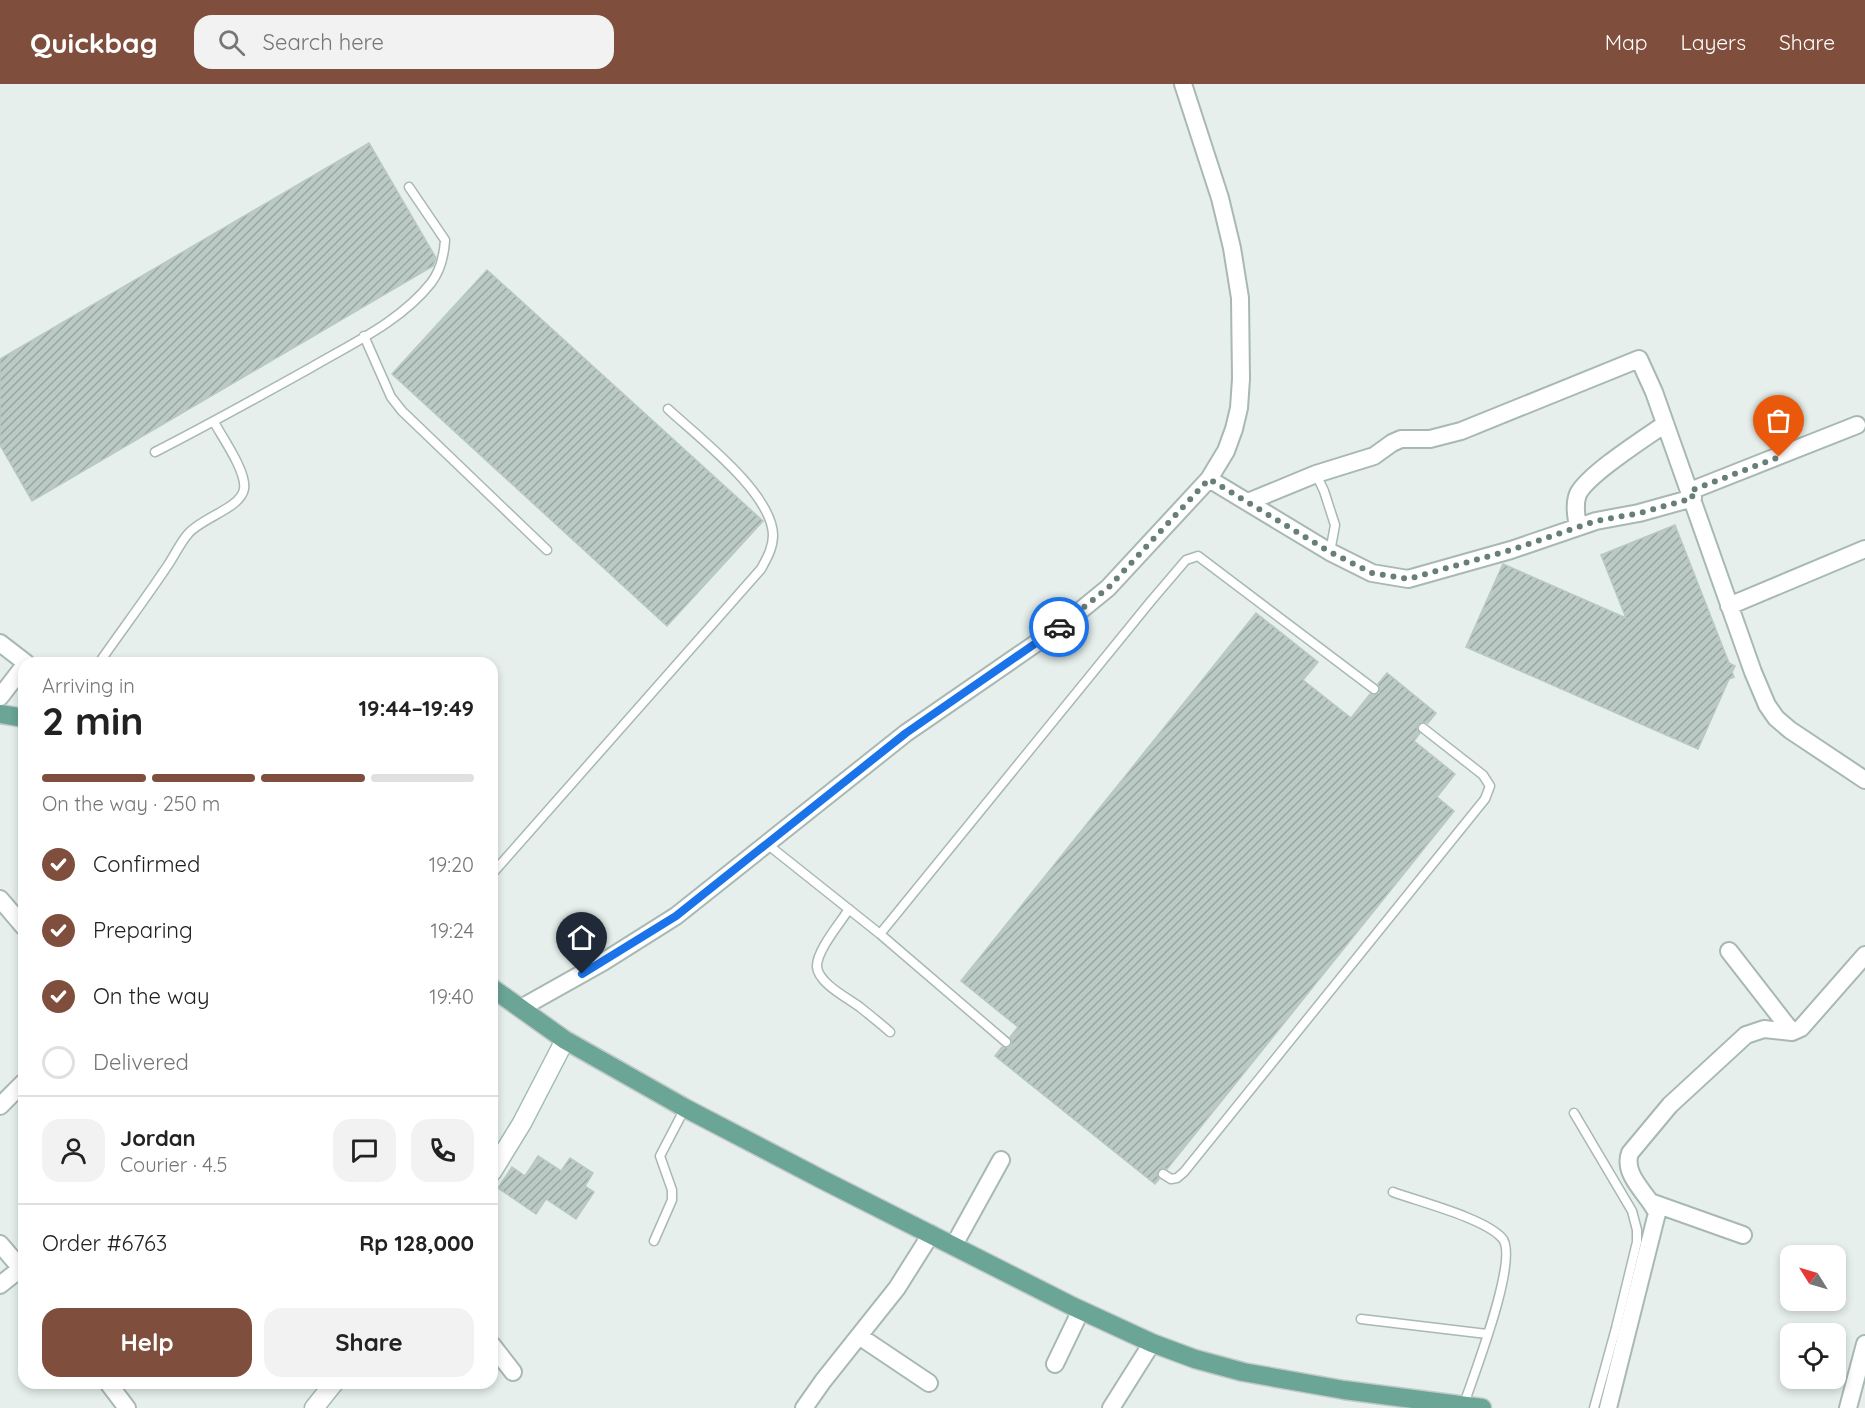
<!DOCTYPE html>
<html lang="en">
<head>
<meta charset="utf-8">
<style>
	:root { --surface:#fff; --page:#f2f2f2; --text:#222; --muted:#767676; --line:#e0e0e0; --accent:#804e3d }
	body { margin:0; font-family:Quicksand,sans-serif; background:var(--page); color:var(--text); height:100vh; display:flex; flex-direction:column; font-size:22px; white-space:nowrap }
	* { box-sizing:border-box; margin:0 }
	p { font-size:20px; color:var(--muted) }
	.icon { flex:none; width:33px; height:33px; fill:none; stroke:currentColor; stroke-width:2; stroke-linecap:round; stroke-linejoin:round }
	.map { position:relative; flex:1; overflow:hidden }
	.sheet { position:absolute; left:18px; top:573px; width:480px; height:732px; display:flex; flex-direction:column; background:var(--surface); border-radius:18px; box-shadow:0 3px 9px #0003 }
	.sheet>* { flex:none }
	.needle { width:39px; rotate:307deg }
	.buttons { position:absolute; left:1780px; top:1161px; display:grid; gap:12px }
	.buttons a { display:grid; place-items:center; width:66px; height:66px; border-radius:12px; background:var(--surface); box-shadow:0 3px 9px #0003; font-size:30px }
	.pin { position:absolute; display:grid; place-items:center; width:51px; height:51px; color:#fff; margin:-62px -26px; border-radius:50% 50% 50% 0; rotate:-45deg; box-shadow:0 0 6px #0007 }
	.pin .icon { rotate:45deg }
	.courier { position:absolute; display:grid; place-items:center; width:60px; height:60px; margin:-30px; border:4px solid #1a73e8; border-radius:50%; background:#fff; color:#222; box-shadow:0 2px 8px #0007 }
	.overview em { font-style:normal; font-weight:800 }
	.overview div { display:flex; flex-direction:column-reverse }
	.overview { display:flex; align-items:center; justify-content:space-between; height:102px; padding:0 24px }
	h1 { font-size:39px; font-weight:800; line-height:45px }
	.bar { display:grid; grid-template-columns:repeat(4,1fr); gap:9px 6px; align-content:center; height:72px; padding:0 24px }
	.bar i { height:8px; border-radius:4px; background:var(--line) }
	.bar .on { background:var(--accent) }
	.bar p { grid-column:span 4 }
	.line { display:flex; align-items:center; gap:15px; padding:0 24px; border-top:2px solid var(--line) }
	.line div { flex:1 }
	.round { display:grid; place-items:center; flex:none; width:63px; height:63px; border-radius:18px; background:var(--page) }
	ol { padding:0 24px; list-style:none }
	li { display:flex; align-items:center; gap:18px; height:66px }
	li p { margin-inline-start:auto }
	li .icon { padding:6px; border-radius:50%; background:var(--accent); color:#fff; stroke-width:4 }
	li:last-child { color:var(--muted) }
	li i { width:33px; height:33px; border:3px solid var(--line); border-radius:50% }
	.cta { display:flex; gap:12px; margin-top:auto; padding:12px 24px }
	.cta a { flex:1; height:69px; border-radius:18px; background:var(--accent); color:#fff; font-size:24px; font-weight:800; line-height:69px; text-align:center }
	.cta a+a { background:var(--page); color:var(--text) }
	header { display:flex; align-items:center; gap:36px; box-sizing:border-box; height:84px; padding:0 30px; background:var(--accent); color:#fff }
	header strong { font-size:28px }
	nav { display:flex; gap:33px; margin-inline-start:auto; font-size:21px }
	.search { width:420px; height:54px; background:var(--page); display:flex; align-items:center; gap:15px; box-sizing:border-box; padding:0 21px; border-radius:18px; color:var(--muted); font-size:22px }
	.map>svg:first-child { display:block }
	.building { fill:url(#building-hatch); stroke:#b8c9c2; stroke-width:1.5 }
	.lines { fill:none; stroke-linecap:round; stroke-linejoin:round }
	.lane-casing { stroke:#a8b8b2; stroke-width:11 }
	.street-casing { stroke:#a8b8b2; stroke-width:20 }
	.secondary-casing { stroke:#a4bbb3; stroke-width:21 }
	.primary-casing { stroke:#c2cac8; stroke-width:21 }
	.lane { stroke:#fff; stroke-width:8 }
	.street { stroke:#fff; stroke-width:16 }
	.secondary { stroke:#fff; stroke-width:18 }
	.primary { stroke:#6aa596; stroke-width:18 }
	.done { stroke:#687f78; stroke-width:6; stroke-dasharray:0 10.8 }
	.route { stroke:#1a73e8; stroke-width:8 }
</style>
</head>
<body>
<header>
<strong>Quickbag</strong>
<div class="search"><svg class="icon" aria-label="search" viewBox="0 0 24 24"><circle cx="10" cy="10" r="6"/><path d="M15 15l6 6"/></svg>Search here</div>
<nav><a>Map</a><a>Layers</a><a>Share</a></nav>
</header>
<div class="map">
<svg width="1865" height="1324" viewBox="0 0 1865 1324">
	<defs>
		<pattern id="building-hatch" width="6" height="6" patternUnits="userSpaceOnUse" patternTransform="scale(1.5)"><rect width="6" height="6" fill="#bbcac4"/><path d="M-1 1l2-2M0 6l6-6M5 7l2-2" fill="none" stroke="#98a6a0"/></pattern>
	</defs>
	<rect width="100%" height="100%" fill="#e6efeb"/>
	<path class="building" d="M369,59L436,174L433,182L32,417L0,361V275Z
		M487,186L763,437L667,542L392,290Z
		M1675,441L1729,579L1735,582L1732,588L1734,593L1729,595L1698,665L1466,563L1503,480L1626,534L1601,471Z
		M1256,529L1318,578L1303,596L1351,634L1370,610L1374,611L1379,609L1380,605L1378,600L1387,589L1436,629L1428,639L1423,638L1418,640L1417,644L1420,649L1414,657L1455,690L1437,713L1454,727L1167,1085L1163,1084L1158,1086L1157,1090L1159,1095L1155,1100L995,972L1002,963L1008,964L1011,962L1012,956L1010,953L1018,943L961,897Z
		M538,1072L561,1087L570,1074L593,1089L585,1102L594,1108L576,1135L546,1115L536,1130L498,1104L512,1083L525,1092Z"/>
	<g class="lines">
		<defs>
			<path id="lane" d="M364,252L391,313L402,327L547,466
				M155,368C208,341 260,312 312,283C353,259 401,237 431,199C441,186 444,172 445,156L409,103
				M1316,390L1324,407L1335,441L1330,468
				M99,579C122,546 146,514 168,481C175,471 180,459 188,450C201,434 241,424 244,405C247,388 222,353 214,338
				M767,760L880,850L1006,958
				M492,790L761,485C767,474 773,464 773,451C772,409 698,353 668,325
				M849,825C841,838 816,867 817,883C819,900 848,914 861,924C871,932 881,940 890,948
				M880,850L1151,517L1186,476L1198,472L1374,605
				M1574,1029L1632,1127L1637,1146V1158L1616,1244L1594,1324
				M1163,1090L1171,1095L1177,1094L1184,1088L1485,715L1490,702L1483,691L1423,644
				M1393,1108C1420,1118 1484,1134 1502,1154C1520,1173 1473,1293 1464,1320
				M654,1157L672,1116V1106L660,1072L685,1024
				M1361,1235L1487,1250"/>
			<path id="street" d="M1209,395L1330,468L1372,489L1408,495L1511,466L1596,437L1639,429L1693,414
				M1690,407L1857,341
				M1248,418L1316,390L1374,372L1392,359L1401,355H1430L1461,347L1639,275L1654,308L1753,588L1767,621L1776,634L1790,646L1865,696
				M1578,443C1576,432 1574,420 1578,410C1588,390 1645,354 1665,340
				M1729,522L1865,465
				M0,559L26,579
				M0,613L24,582
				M0,815L24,843
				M1729,867L1792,948
				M521,924L603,878L676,832L906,649L1064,540L1108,504L1209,395L1226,367L1234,345L1239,324L1241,295L1240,214L1232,164L1220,114L1183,0
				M0,1022L24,998
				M1653,1119L1743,1151
				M0,1160L24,1188
				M954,1161L1001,1076
				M0,1201L24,1182
				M859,1252L929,1299
				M492,1261L513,1288
				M1055,1280L1081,1226
				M108,1299L127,1324
				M804,1324L823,1297L897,1204L931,1150
				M1111,1324L1152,1259
				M1608,1324L1657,1129C1648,1110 1622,1091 1630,1069L1670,1021L1746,951L1764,945L1792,948L1801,944L1865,871
				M1848,1324L1865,1260"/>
			<path id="secondary" d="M492,1088L522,1039L565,956
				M314,1324L334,1299"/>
			<path id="primary" d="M0,630L24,634
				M492,904L565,956L685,1024L823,1096L1074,1223L1152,1259L1195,1275L1243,1288L1344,1306L1482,1324"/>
		</defs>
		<use href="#lane" class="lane-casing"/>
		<use href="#street" class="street-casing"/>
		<use href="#secondary" class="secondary-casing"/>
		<use href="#primary" class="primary-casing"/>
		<use href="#lane" class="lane"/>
		<use href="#street" class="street"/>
		<use href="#secondary" class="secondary"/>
		<use href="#primary" class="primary"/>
	</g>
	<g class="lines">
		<path class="done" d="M1059,543L1108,504L1209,395L1330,468L1372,489L1408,495L1511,466L1596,437L1640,429L1693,414L1690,407L1779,373"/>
		<path class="route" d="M582,890L676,832L906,649L1059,543"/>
	</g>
</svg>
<div class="buttons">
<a><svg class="needle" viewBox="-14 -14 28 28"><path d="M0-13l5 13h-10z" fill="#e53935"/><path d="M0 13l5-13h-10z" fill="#767676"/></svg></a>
<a><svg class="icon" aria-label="locate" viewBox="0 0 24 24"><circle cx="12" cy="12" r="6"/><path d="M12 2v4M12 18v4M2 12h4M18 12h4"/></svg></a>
</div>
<div class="pin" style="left:1779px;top:373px;background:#ea580c"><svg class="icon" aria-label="bag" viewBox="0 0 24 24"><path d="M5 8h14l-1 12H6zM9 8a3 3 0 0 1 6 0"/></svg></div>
<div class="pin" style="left:582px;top:890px;background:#1f2937"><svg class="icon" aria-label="home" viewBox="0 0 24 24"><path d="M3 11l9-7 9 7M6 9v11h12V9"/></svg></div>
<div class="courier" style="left:1059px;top:543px"><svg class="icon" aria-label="car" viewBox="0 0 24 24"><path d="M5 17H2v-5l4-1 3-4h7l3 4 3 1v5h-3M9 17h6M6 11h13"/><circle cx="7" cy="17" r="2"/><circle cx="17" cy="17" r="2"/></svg></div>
<section class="sheet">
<div class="overview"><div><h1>2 min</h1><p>Arriving in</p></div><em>19:44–19:49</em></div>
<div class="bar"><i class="on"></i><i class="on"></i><i class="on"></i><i></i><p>On the way · 250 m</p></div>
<ol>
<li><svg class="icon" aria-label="check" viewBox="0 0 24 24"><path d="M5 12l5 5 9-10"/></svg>Confirmed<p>19:20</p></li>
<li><svg class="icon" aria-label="check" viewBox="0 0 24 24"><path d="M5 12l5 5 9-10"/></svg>Preparing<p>19:24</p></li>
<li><svg class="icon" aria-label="check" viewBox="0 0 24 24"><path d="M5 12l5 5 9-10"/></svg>On the way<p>19:40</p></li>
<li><i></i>Delivered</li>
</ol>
<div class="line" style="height:108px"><a class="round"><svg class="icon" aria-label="person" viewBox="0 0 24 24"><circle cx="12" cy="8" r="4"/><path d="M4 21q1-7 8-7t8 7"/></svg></a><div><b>Jordan</b><p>Courier · 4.5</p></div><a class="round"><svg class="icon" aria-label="chat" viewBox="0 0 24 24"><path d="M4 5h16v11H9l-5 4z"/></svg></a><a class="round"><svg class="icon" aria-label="phone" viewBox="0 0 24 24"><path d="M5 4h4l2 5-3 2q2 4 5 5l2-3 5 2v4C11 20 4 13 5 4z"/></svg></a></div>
<div class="line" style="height:78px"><div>Order #6763</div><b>Rp 128,000</b></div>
<div class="cta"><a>Help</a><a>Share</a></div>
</section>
</div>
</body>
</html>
